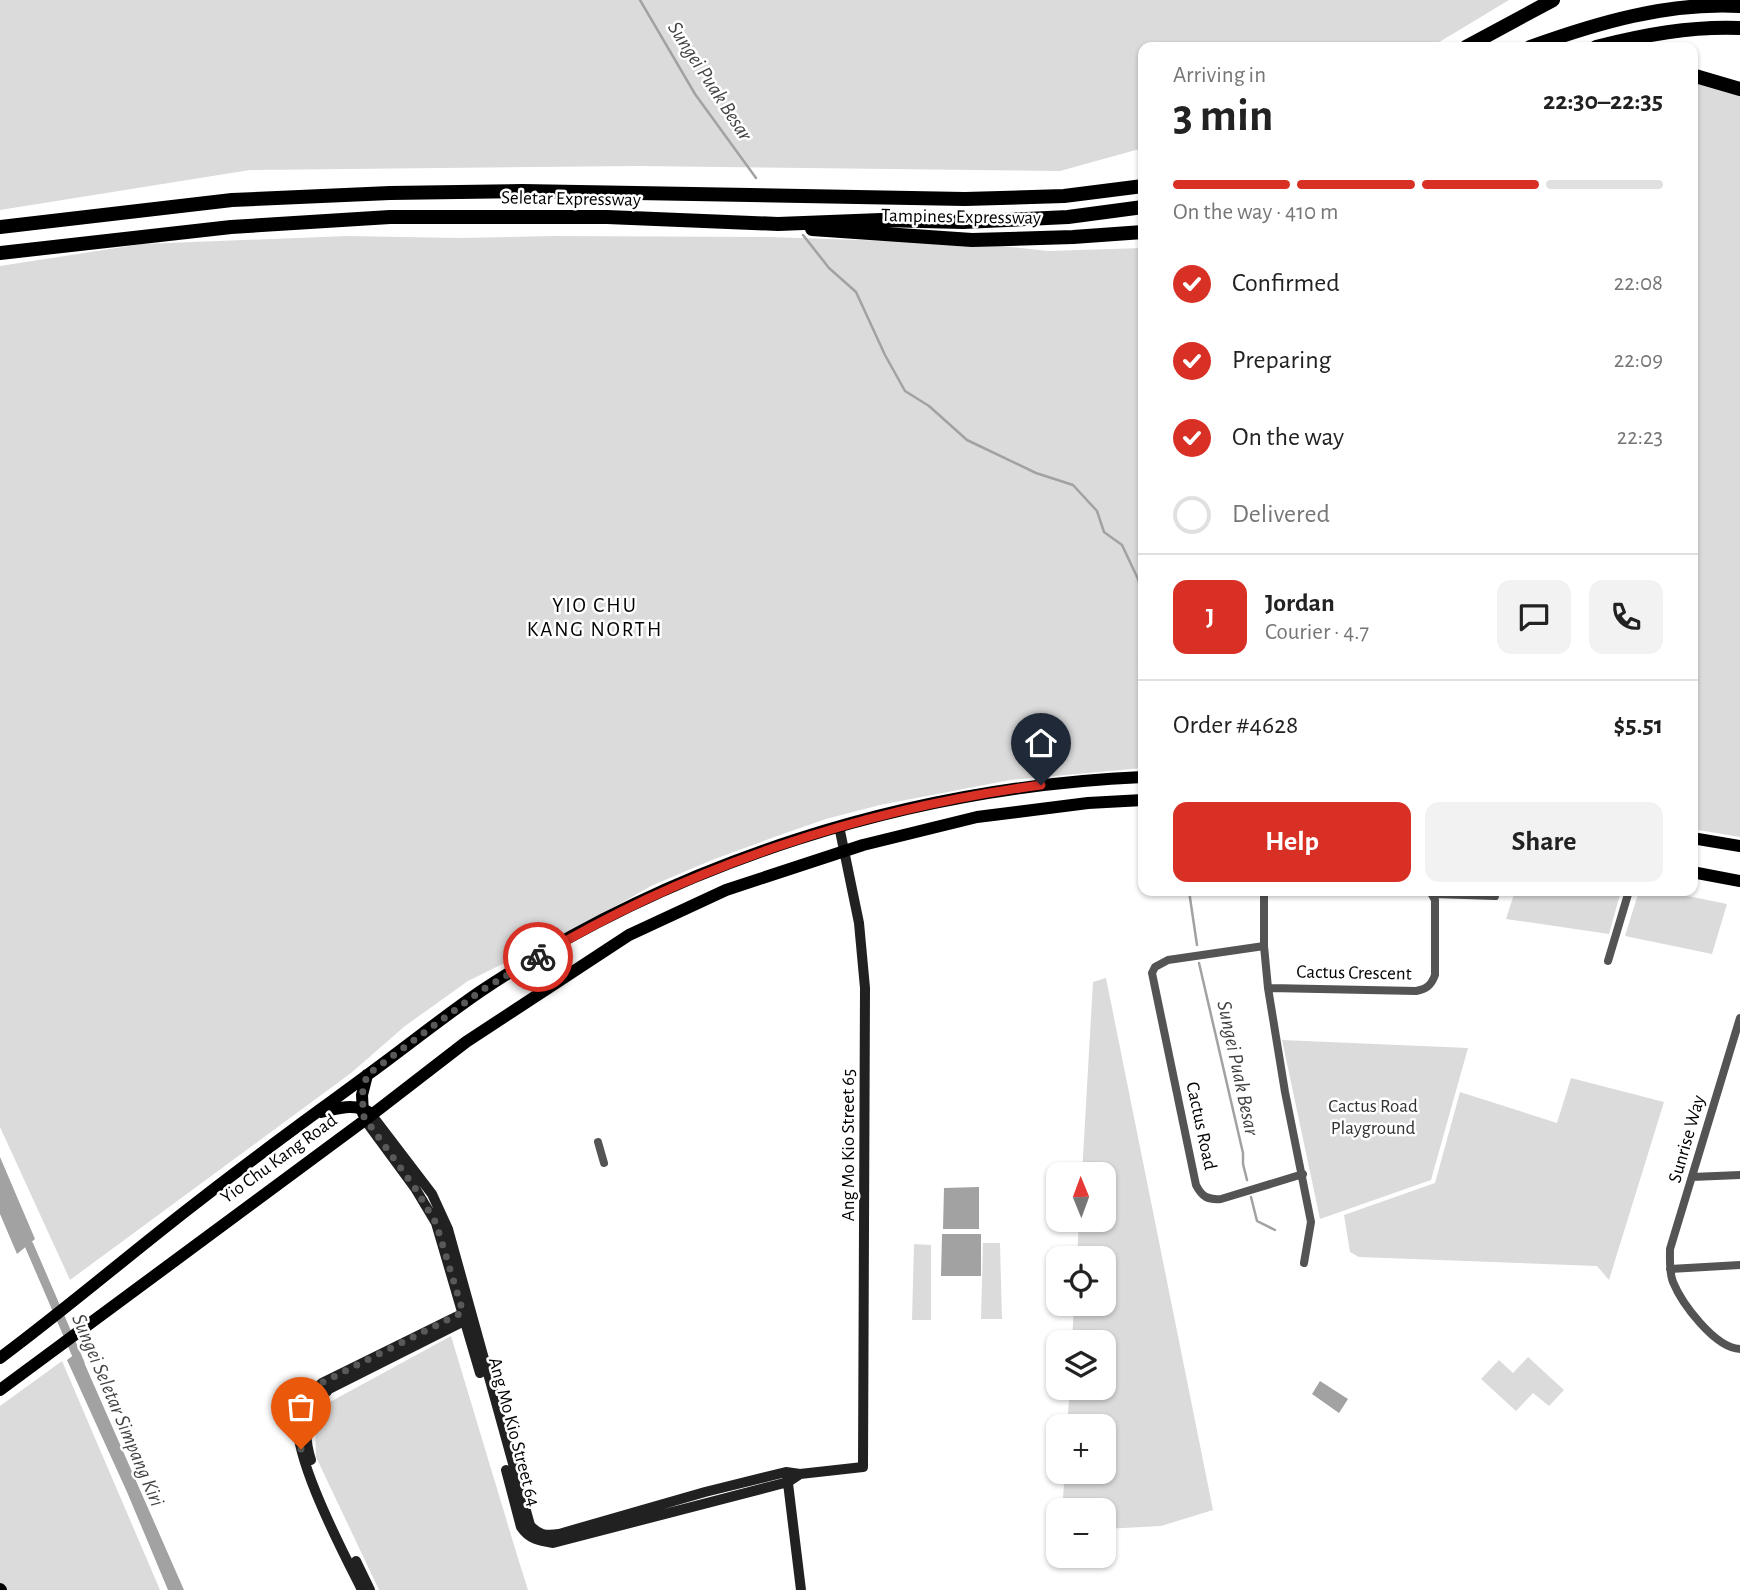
<!DOCTYPE html>
<html lang="en">
<head>
<meta charset="utf-8">
<style>
	:root { --surface:#fff; --page:#f2f2f2; --text:#222; --muted:#767676; --line:#e0e0e0; --accent:#d93025 }
	body { margin:0; font-family:"Alegreya Sans",sans-serif; background:var(--page); color:var(--text); height:100vh; display:flex; flex-direction:column; font-size:26px; white-space:nowrap }
	* { box-sizing:border-box; margin:0 }
	p { font-size:23px; color:var(--muted) }
	.icon { flex:none; width:38px; height:38px; fill:none; stroke:currentColor; stroke-width:2; stroke-linecap:round; stroke-linejoin:round }
	.map { position:relative; flex:1; overflow:hidden }
	.details { position:absolute; left:1138px; top:42px; width:560px; height:854px; display:flex; flex-direction:column; background:var(--surface); border-radius:14px; box-shadow:0 2px 5px #0004 }
	.details>* { flex:none }
	.needle { width:46px; rotate:359deg }
	.controls { position:absolute; left:1046px; top:1162px; display:grid; gap:14px }
	.controls a { display:grid; place-items:center; width:70px; height:70px; border-radius:14px; background:var(--surface); box-shadow:0 2px 5px #0004; font-size:35px }
	.pin { position:absolute; display:grid; place-items:center; width:60px; height:60px; color:#fff; margin:-72px -30px; border-radius:50% 50% 50% 0; rotate:-45deg; box-shadow:0 0 7px #0007 }
	.pin .icon { rotate:45deg }
	.courier { position:absolute; display:grid; place-items:center; width:70px; height:70px; margin:-35px; border:5px solid #d93025; border-radius:50%; background:#fff; color:#222; box-shadow:0 2px 9px #0007 }
	.head em { font-style:normal; font-weight:600 }
	.head div { display:flex; flex-direction:column-reverse }
	.head { display:flex; align-items:center; justify-content:space-between; height:119px; padding:0 35px }
	h1 { font-size:46px; font-weight:600; line-height:52px }
	.bar { display:grid; grid-template-columns:repeat(4,1fr); gap:10px 7px; align-content:center; height:84px; padding:0 35px }
	.bar i { height:9px; border-radius:5px; background:var(--line) }
	.bar .current { background:var(--accent) }
	.bar p { grid-column:span 4 }
	.line { display:flex; align-items:center; gap:18px; padding:0 35px; border-top:2px solid var(--line) }
	.line div { flex:1 }
	.round { display:grid; place-items:center; flex:none; width:74px; height:74px; border-radius:14px; background:var(--page) }
	ol { padding:0 35px; list-style:none }
	li { display:flex; align-items:center; gap:21px; height:77px }
	li p { margin-inline-start:auto }
	li .icon { padding:7px; border-radius:50%; background:var(--accent); color:#fff; stroke-width:4 }
	li:last-child { color:var(--muted) }
	li i { width:38px; height:38px; border:4px solid var(--line); border-radius:50% }
	.cta { display:flex; gap:14px; margin-top:auto; padding:14px 35px }
	.cta a { flex:1; height:80px; border-radius:14px; background:var(--accent); color:#fff; font-size:28px; font-weight:600; line-height:80px; text-align:center }
	.cta a+a { background:var(--page); color:var(--text) }
	.map>svg:first-child { display:block }
	.green { fill:#dbdbdb }
	.water { fill:#a2a2a2 }
	.lines { fill:none; stroke-linecap:round; stroke-linejoin:round }
	.stream { stroke:#a2a2a2; stroke-width:2.5 }
	.canal { stroke:#a2a2a2; stroke-width:9 }
	.street { stroke:#545454; stroke-width:8 }
	.secondary { stroke:#212121; stroke-width:10 }
	.primary { stroke:#000; stroke-width:12 }
	.highway { stroke:#000; stroke-width:14 }
	.done { stroke:#595959; stroke-width:7; stroke-dasharray:0 12.6 }
	.route { stroke:#d93025; stroke-width:9 }
	.labels { text-anchor:middle; dominant-baseline:central; stroke-width:5; stroke-linejoin:round; paint-order:stroke }
	.street-label { font-size:19px; fill:#000; stroke:#fff }
	.park-label { font-size:19px; fill:#323232; stroke:#fff }
	.water-label { font-size:21px; font-style:italic; fill:#434343; stroke:#fff }
	.neighbourhood-label { font-size:21px; letter-spacing:2px; fill:#000; stroke:#fff }
</style>
</head>
<body>
<div class="map">
<svg width="1740" height="1590" viewBox="0 0 1740 1590">
	<rect width="100%" height="100%" fill="#fff"/>
	<path class="green" d="M0,0H1509L1431,47H1143V148L1060,171L637,166L250,170L0,210Z
		M1692,81L1740,95V837L1692,829Z
		M347,236L460,238L554,236L768,237L983,244L1048,251L1143,248V768L1010,780L880,805L826,819L780,835L712,860L651,886L595,918L468,981L405,1026L351,1073L70,1280L0,1127V266L142,244Z
		M1515,891H1621L1609,934L1506,919Z
		M1639,891H1663L1727,904L1712,954L1625,936Z
		M1106,978L1213,1510L1161,1526L1104,1529V1510H1062L1065,1472H1104V1426H1067L1070,1388H1104V1342H1072L1074,1304H1104V1258H1077L1079,1220H1104V1174H1082L1093,982Z
		M1282,1040L1468,1048L1431,1180L1320,1219Z
		M1571,1078L1664,1102L1609,1280L1597,1266L1359,1257L1350,1252L1344,1215L1435,1183L1460,1092L1557,1123Z
		M983,1243H1000L1002,1319H981Z
		M914,1244L931,1245V1320H912Z
		M451,1336L517,1555L528,1590H379L316,1457C315,1431 315,1423 330,1402Z
		M1528,1357L1564,1390L1549,1406L1533,1393L1516,1411L1481,1379L1499,1360L1513,1373Z
		M62,1361L160,1590H0V1406Z"/>
	<path class="water" d="M0,1157L35,1239L17,1254L0,1214Z
		M979,1187V1229H943L944,1188Z
		M942,1234H981V1276H941Z
		M79,1351L184,1590H168L127,1492L67,1360Z
		M1320,1381L1348,1399L1339,1413L1312,1394Z"/>
	<g class="lines">
		<path class="stream" d="M640,0L695,94L756,178
			M803,235L829,268L856,292L885,355L905,391L929,406L967,440L1036,473L1073,485L1097,511L1104,532L1122,545L1138,579L1143,595
			M1143,643L1139,659L1143,664
			M1189,891L1197,945
			M1199,963L1243,1153V1164L1247,1180
			M1251,1197L1257,1221L1275,1230"/>
		<path class="canal" d="M29,1245L80,1363"/>
		<path class="street" d="M1264,891V946L1268,988L1285,1092L1311,1222L1304,1263
			M1433,894L1495,896
			M1264,946L1168,960L1155,967L1152,973L1196,1185C1202,1197 1208,1200 1221,1199L1303,1174
			M1608,961L1629,891
			M1268,988L1416,991C1426,989 1431,986 1435,975V900L1430,891
			M1740,1018L1670,1249C1670,1260 1669,1272 1673,1282C1682,1304 1715,1348 1740,1349
			M598,1142L604,1163
			M1692,1177L1740,1175
			M1670,1269L1740,1265"/>
		<path class="secondary" d="M371,1114L432,1194L448,1229L530,1525C538,1535 546,1536 559,1534L705,1492L786,1472L800,1474L863,1467L865,988L859,923L839,826
			M365,1120L415,1188L436,1223L480,1373
			M311,1460C301,1428 307,1412 329,1389L470,1318
			M506,1470L521,1527C529,1539 539,1541 553,1543L788,1482L800,1474
			M787,1475L801,1590
			M356,1561L370,1590
			M362,1590C345,1556 287,1447 299,1413C303,1401 313,1392 322,1383L468,1311"/>
		<path class="primary" d="M1692,838L1740,846
			M1692,872L1740,881
			M321,1112C339,1108 356,1102 371,1114
			M363,1113L362,1095L367,1075
			M0,1358C67,1308 130,1254 196,1203C253,1158 312,1116 370,1073C407,1046 443,1017 481,991C676,861 910,787 1143,777
			M0,1390L365,1120L466,1042L629,935L726,890L863,845L977,817L1088,803L1143,800
			M0,1589L1,1590"/>
		<path class="highway" d="M1466,47L1553,0
			M1530,47C1597,23 1667,2 1740,6
			M1596,47C1644,35 1690,26 1740,28
			M1692,75L1740,89
			M0,227L232,200L390,193L522,191L965,199L1064,196L1143,186
			M812,229L972,240L1073,237L1143,232
			M0,253L231,227L390,217H607L778,224L881,220L963,222L1068,217L1143,207"/>
	</g>
	<g class="lines">
		<path class="done" d="M301,1449C293,1418 300,1405 321,1383L463,1312L436,1223L415,1188L364,1117L362,1095L367,1075L482,990L538,957"/>
		<path class="route" d="M538,957C691,865 864,809 1041,785"/>
	</g>
	<g class="labels">
		<g class="street-label">
			<text transform="translate(571 199) rotate(1)">Seletar Expressway</text>
			<text transform="translate(961 217) rotate(1)">Tampines Expressway</text>
			<text transform="translate(1354 973) rotate(1)">Cactus Crescent</text>
			<text transform="translate(1201 1126) rotate(78)">Cactus Road</text>
			<text transform="translate(1687 1139) rotate(-74)">Sunrise Way</text>
			<text transform="translate(848 1145) rotate(-90)">Ang Mo Kio Street 65</text>
			<text transform="translate(279 1159) rotate(-36)">Yio Chu Kang Road</text>
			<text transform="translate(514 1432) rotate(75)">Ang Mo Kio Street 64</text>
		</g>
		<g class="park-label">
			<text x="1373" y="1106">Cactus Road<tspan x="1373" dy="22">Playground</tspan></text>
		</g>
		<g class="water-label">
			<text transform="translate(710 81) rotate(57)">Sungei Puak Besar</text>
			<text transform="translate(1238 1068) rotate(78)">Sungei Puak Besar</text>
			<text transform="translate(118 1410) rotate(67)">Sungei Seletar Simpang Kiri</text>
		</g>
		<g class="neighbourhood-label">
			<text x="595" y="605">YIO CHU<tspan x="595" dy="24">KANG NORTH</tspan></text>
		</g>
	</g>
</svg>
<div class="controls">
<a><svg class="needle" viewBox="-14 -14 28 28"><path d="M0-13l5 13h-10z" fill="#e53935"/><path d="M0 13l5-13h-10z" fill="#767676"/></svg></a>
<a><svg class="icon" aria-label="locate" viewBox="0 0 24 24"><circle cx="12" cy="12" r="6"/><path d="M12 2v4M12 18v4M2 12h4M18 12h4"/></svg></a>
<a><svg class="icon" aria-label="layers" viewBox="0 0 24 24"><path d="M12 4l9 5-9 5-9-5zM3 14l9 5 9-5"/></svg></a>
<a>+</a>
<a>−</a>
</div>
<div class="pin" style="left:301px;top:1449px;background:#ea580c"><svg class="icon" aria-label="bag" viewBox="0 0 24 24"><path d="M5 8h14l-1 12H6zM9 8a3 3 0 0 1 6 0"/></svg></div>
<div class="pin" style="left:1041px;top:785px;background:#1f2937"><svg class="icon" aria-label="home" viewBox="0 0 24 24"><path d="M3 11l9-7 9 7M6 9v11h12V9"/></svg></div>
<div class="courier" style="left:538px;top:957px"><svg class="icon" aria-label="bike" viewBox="0 0 24 24"><circle cx="6" cy="16" r="4"/><circle cx="18" cy="16" r="4"/><path d="M6 16l4-8h5l3 8M10 8l3 8H6M13 5h3"/></svg></div>
<section class="details">
<div class="head"><div><h1>3 min</h1><p>Arriving in</p></div><em>22:30–22:35</em></div>
<div class="bar"><i class="current"></i><i class="current"></i><i class="current"></i><i></i><p>On the way · 410 m</p></div>
<ol>
<li><svg class="icon" aria-label="check" viewBox="0 0 24 24"><path d="M5 12l5 5 9-10"/></svg>Confirmed<p>22:08</p></li>
<li><svg class="icon" aria-label="check" viewBox="0 0 24 24"><path d="M5 12l5 5 9-10"/></svg>Preparing<p>22:09</p></li>
<li><svg class="icon" aria-label="check" viewBox="0 0 24 24"><path d="M5 12l5 5 9-10"/></svg>On the way<p>22:23</p></li>
<li><i></i>Delivered</li>
</ol>
<div class="line" style="height:126px"><b class="round" style="background:var(--accent);color:#fff">J</b><div><b>Jordan</b><p>Courier · 4.7</p></div><a class="round"><svg class="icon" aria-label="chat" viewBox="0 0 24 24"><path d="M4 5h16v11H9l-5 4z"/></svg></a><a class="round"><svg class="icon" aria-label="phone" viewBox="0 0 24 24"><path d="M5 4h4l2 5-3 2q2 4 5 5l2-3 5 2v4C11 20 4 13 5 4z"/></svg></a></div>
<div class="line" style="height:91px"><div>Order #4628</div><b>$5.51</b></div>
<div class="cta"><a>Help</a><a>Share</a></div>
</section>
</div>
</body>
</html>
